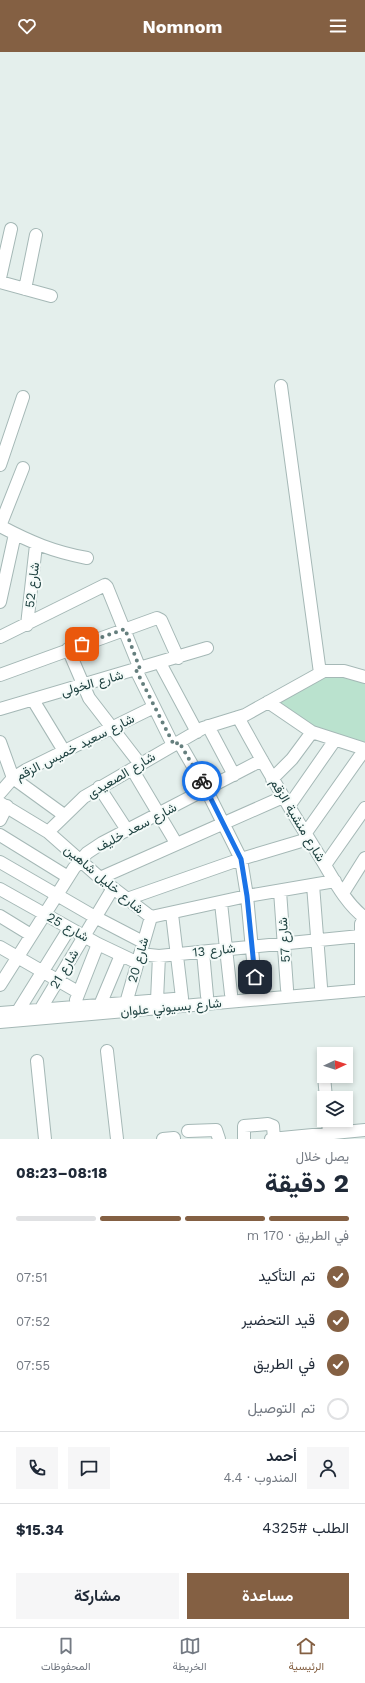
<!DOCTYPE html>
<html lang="ar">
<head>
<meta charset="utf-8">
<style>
	:root { --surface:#fff; --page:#f6f6f7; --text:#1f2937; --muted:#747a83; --line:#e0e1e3; --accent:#846043 }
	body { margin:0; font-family:"Work Sans",Vazirmatn,sans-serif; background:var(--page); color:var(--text); direction:rtl; height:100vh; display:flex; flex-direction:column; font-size:15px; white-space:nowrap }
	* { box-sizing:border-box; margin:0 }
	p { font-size:13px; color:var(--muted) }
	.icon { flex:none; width:22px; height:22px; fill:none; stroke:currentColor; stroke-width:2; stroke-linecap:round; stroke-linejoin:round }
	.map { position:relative; height:1087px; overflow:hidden; direction:ltr }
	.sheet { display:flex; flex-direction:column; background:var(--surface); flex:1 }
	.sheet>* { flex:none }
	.needle { width:26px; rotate:86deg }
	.fabs { position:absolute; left:317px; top:995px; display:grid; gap:8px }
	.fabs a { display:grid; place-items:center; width:36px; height:36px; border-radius:0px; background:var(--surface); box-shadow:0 2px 6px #0003; font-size:20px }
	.pin { position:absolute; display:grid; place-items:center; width:34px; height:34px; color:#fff; margin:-17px; border-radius:8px; box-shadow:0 2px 6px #0006 }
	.courier { position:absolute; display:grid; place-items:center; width:40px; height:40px; margin:-20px; border:3px solid #1a73e8; border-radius:50%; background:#fff; color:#222; box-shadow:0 1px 5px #0007 }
	.headline em { font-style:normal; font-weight:700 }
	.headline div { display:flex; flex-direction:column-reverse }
	.headline { display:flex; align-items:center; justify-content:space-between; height:68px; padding:0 16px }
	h1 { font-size:26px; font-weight:700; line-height:30px }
	.bar { display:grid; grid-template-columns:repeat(4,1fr); gap:6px 4px; align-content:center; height:48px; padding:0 16px }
	.bar i { height:5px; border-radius:3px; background:var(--line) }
	.bar .on { background:var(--accent) }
	.bar p { grid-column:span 4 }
	.line { display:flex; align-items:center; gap:10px; padding:0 16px; border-top:1px solid var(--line) }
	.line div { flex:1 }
	.round { display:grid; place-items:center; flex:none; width:42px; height:42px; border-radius:0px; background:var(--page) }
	ol { padding:0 16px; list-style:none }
	li { display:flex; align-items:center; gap:12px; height:44px }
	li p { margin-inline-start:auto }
	li .icon { padding:4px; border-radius:50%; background:var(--accent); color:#fff; stroke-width:4 }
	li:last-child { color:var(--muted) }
	li i { width:22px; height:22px; border:2px solid var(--line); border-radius:50% }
	.action { display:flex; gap:8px; margin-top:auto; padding:8px 16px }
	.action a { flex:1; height:46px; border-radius:0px; background:var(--accent); color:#fff; font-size:16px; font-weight:700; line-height:46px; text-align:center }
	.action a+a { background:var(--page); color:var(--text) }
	header { display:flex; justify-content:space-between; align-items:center; height:52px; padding:0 16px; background:var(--accent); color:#fff; font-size:18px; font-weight:700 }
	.tab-bar { display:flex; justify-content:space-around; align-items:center; height:56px; border-top:1px solid var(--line); background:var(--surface); font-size:11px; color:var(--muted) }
	.tab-bar a { display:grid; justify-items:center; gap:2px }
	.tab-bar .on { color:var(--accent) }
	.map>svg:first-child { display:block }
	.grass { fill:#bae2ce }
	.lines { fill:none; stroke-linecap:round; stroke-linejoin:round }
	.minor-casing { stroke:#a5b8b6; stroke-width:14 }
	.minor { stroke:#fff; stroke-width:12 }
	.done { stroke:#657f7e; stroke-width:4; stroke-dasharray:0 7.2 }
	.route { stroke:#1a73e8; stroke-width:5 }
	.labels { text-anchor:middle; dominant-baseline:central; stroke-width:4; stroke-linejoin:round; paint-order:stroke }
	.street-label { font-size:13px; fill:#204342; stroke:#f5fbf9 }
</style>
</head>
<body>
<header><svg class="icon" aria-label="menu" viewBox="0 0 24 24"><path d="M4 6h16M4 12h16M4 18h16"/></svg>Nomnom<svg class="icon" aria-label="heart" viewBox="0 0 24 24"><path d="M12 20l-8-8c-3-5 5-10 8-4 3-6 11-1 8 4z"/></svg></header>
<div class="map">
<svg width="365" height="1087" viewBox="0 0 365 1087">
	<rect width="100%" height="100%" fill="#e4efec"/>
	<path class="grass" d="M329,622L365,630V691L313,676L274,652Z"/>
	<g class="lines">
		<defs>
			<path id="minor" d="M0,226L11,177
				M0,230L51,244
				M25,237L36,183
				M281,334L320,621
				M0,413L23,345
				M0,474C30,490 54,500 87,506
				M0,474L23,416
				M0,550L15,482
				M27,573L36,493
				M0,585L105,533L107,535L140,617
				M68,597L89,646L140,712
				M160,611L197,680
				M136,618L173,693
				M0,623L157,566L161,568L178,606
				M33,648L64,699
				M268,650L312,680L365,697
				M0,657L207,596
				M238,665C264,713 291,759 320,805C333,826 345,851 365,866
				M208,674L234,723
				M0,690L13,726L64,763
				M179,690L206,737L241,807L247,844L256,940
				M132,717L176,791
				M272,727L292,707L312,680
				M99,735L127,778
				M0,741L13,726L26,718L154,655
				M0,751L48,780L100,826L151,865L247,844L335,829
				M289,754L335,688
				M0,768L7,754
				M48,780L84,745L203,676L245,663L324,619H344L365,625
				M305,782L365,697
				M0,783L68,825
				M0,810L95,865L143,890
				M325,813L365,756
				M100,826L283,745
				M313,833L321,935
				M0,837L98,892L138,911
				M280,839L287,937
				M343,841L365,806
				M127,847L241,807L308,787
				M221,851L231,942
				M172,862L182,946
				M0,864L31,883
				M0,895L78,940
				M203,900L207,944
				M140,902L159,904L360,884
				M361,932V872L365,864
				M0,933L74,816L87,801L102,791L262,708
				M76,948L98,892
				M157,948L159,904
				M126,951L151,865
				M100,953L121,903
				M40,958L113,836
				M18,959L69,877
				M0,961L174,947
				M0,970L365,938
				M107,999L117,1087
				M37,1009L45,1087
				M324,1024L326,1046
				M328,1068L329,1082
				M188,1079L216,1078L219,1087
				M163,1087L174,1086
				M244,1087V1074L268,1072L273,1074L274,1087
				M271,1087L365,1078"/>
		</defs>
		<use href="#minor" class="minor-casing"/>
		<use href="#minor" class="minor"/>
	</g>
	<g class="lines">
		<path class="done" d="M82,592L125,577L140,617L136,618L174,693L179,690L202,729"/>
		<path class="route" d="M202,729L241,807L247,844L255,925"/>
	</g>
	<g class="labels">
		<g class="street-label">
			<text transform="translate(32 533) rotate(-83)">شارع 52</text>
			<text transform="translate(92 631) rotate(-16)">شارع الخولى</text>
			<text transform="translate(75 695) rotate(-27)">شارع سعيد خميس الزقم</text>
			<text transform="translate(121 723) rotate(-31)">شارع الصعيدى</text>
			<text transform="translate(298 768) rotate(59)">شارع منشية الزقم</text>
			<text transform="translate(136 775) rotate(-28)">شارع سعد خليف</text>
			<text transform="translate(104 827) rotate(40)">شارع خليل شاهين</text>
			<text transform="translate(68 875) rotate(29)">شارع 25</text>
			<text transform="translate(284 888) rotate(-94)">شارع 57</text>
			<text transform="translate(214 898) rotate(-6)">شارع 13</text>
			<text transform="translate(138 908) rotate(-74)">شارع 20</text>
			<text transform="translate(64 917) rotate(-59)">شارع 21</text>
			<text transform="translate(171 955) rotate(-5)">شارع بسيوني علوان</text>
		</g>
	</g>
</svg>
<div class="fabs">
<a><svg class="needle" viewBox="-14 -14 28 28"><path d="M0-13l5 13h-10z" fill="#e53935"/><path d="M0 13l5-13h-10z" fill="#747a83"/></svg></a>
<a><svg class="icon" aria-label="layers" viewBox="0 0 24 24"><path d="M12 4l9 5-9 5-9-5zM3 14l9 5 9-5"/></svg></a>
</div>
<div class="pin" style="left:82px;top:592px;background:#ea580c"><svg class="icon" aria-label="bag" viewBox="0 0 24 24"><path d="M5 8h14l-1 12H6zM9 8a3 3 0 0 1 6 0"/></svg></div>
<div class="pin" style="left:255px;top:925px;background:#1f2937"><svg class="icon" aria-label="home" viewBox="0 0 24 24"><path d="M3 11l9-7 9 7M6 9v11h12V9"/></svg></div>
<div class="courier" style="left:202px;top:729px"><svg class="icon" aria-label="bike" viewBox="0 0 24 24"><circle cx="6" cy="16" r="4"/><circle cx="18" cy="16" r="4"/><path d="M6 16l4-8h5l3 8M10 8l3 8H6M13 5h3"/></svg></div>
</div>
<section class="sheet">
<div class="headline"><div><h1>2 دقيقة</h1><p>يصل خلال</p></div><em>08:18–08:23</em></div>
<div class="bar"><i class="on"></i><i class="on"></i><i class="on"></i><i></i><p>في الطريق · 170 m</p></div>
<ol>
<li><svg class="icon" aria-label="check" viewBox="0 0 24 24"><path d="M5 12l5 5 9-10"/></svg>تم التأكيد<p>07:51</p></li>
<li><svg class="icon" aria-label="check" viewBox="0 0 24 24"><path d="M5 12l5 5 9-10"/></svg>قيد التحضير<p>07:52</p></li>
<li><svg class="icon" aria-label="check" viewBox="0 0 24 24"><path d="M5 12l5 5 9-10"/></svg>في الطريق<p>07:55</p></li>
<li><i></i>تم التوصيل</li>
</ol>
<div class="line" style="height:72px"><a class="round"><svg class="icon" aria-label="person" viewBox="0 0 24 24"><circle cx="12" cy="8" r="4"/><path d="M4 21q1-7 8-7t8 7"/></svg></a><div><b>أحمد</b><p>المندوب · 4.4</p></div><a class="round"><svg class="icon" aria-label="chat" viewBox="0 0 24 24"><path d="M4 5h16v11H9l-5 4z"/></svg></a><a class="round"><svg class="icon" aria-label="phone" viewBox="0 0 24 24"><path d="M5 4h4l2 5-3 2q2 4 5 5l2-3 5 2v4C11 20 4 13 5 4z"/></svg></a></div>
<div class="line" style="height:52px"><div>الطلب #4325</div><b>$15.34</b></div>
<div class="action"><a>مساعدة</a><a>مشاركة</a></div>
</section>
<nav class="tab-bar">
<a class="on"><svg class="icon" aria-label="home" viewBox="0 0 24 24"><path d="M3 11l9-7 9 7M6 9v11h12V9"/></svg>الرئيسية</a>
<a><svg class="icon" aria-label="map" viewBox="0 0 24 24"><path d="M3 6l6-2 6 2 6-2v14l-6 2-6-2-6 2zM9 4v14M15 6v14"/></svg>الخريطة</a>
<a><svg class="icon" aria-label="saved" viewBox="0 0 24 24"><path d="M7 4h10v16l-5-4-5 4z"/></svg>المحفوظات</a>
</nav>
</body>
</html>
